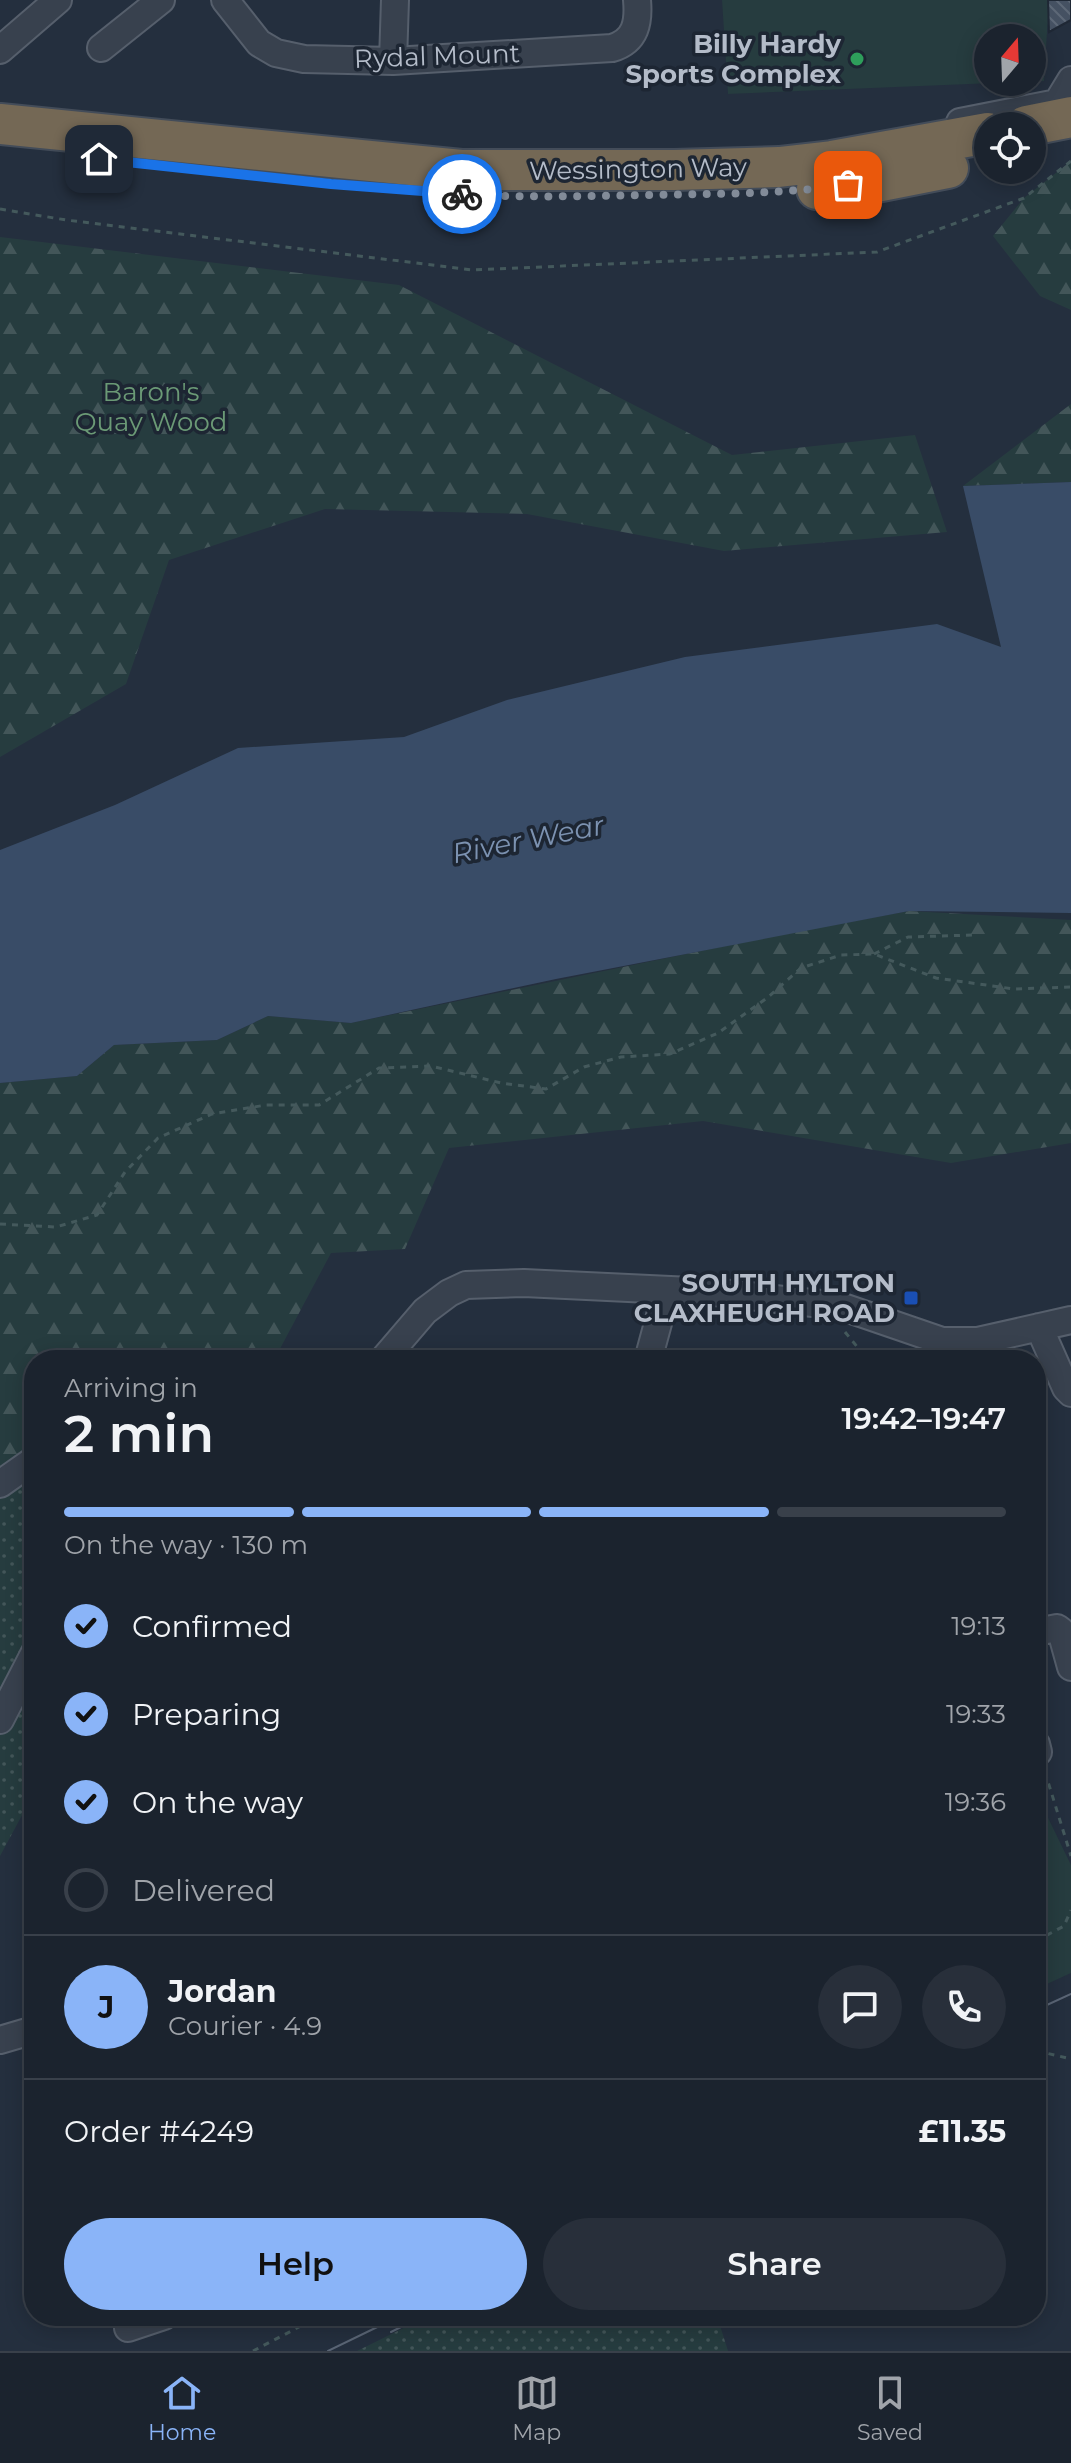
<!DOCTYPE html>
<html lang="en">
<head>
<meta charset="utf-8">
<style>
	:root { --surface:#1b232e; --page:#282f3a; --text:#f1f3f6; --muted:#a0a4aa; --line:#39404a; --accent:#8ab4f8 }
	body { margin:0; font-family:Montserrat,sans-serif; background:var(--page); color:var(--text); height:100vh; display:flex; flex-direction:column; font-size:30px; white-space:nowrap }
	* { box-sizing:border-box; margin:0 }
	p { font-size:26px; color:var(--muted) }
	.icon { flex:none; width:44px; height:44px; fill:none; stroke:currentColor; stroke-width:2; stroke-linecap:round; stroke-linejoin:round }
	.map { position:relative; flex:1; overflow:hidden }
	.details { position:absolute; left:24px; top:1350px; width:1022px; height:976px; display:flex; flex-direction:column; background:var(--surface); border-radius:32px; box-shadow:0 4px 20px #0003,0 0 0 2px var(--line) }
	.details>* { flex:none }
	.needle { width:52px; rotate:19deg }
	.tools { position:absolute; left:974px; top:24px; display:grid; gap:16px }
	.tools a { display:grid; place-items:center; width:72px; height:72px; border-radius:50%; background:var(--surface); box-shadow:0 4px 20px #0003,0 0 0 2px var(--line); font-size:40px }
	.pin { position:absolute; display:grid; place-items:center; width:68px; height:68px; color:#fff; margin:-34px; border-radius:16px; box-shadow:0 4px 12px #0006 }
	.courier { position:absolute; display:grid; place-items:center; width:80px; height:80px; margin:-40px; border:6px solid #1a73e8; border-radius:50%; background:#fff; color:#222; box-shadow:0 2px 10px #0007 }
	.headline em { font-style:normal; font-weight:600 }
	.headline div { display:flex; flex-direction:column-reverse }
	.headline { display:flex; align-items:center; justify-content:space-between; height:136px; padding:0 40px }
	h1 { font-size:52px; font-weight:600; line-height:60px }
	.bar { display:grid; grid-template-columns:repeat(4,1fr); gap:12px 8px; align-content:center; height:96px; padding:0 40px }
	.bar i { height:10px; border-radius:6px; background:var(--line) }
	.bar .active { background:var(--accent) }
	.bar p { grid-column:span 4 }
	.line { display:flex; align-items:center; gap:20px; padding:0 40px; border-top:2px solid var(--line) }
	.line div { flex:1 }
	.round { display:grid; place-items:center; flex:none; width:84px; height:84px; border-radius:42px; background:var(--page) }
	ol { padding:0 40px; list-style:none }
	li { display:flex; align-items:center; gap:24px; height:88px }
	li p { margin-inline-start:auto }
	li .icon { padding:8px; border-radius:50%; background:var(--accent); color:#111; stroke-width:4 }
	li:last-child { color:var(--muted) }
	li i { width:44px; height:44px; border:4px solid var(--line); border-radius:50% }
	.primary-button { display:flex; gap:16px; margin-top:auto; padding:16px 40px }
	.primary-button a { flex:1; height:92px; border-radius:48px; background:var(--accent); color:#111; font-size:32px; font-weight:600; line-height:92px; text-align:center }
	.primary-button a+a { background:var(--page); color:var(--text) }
	.tabs { display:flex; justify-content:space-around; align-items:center; height:112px; border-top:2px solid var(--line); background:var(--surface); font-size:22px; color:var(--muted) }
	.tabs a { display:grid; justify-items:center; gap:4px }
	.tabs .active { color:var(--accent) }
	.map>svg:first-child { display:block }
	.grass { fill:url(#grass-dots) }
	.forest { fill:url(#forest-firs) }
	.park { fill:#263c3f }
	.water { fill:#394c67 }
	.building { fill:url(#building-back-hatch); stroke:#1f2835; stroke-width:2 }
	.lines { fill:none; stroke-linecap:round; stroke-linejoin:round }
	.minor-casing { stroke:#565f6c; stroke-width:30 }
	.highway-casing { stroke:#434c59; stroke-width:44 }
	.path { stroke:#44595c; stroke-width:3; stroke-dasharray:6 6; stroke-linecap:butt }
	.minor { stroke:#38414e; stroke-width:26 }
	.highway { stroke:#746855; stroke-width:40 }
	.tram { stroke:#5a6575; stroke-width:2 }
	.done { stroke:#828b98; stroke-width:8; stroke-dasharray:0 14.4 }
	.route { stroke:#1a73e8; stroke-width:10 }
	.leisure-dot { fill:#2e9e5b; stroke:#1d2633; stroke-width:3 }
	.transit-dot { fill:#1a4fb4; stroke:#1d2633; stroke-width:3 }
	.labels { text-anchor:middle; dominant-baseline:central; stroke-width:7; stroke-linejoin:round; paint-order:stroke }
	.poi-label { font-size:26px; font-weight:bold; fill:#b4bcc9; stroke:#1d2633; text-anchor:end }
	.street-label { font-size:26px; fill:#b4bcc9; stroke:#1d2633 }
	.park-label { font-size:26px; fill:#6b9a76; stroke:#1d2633 }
	.water-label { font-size:28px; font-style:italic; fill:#7c92b1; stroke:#1d2633 }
</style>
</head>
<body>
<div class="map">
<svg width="1071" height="2351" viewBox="0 0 1071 2351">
	<defs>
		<pattern id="grass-dots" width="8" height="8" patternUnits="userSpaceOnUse" patternTransform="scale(2)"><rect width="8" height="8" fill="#263c3f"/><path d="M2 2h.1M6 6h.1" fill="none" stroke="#435659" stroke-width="1.8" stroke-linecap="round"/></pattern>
		<pattern id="forest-firs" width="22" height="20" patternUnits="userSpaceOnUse" patternTransform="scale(2)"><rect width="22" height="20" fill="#263c3f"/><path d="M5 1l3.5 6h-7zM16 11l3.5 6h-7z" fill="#435659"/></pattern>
		<pattern id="building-back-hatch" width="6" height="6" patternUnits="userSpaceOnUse" patternTransform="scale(2)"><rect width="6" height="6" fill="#455162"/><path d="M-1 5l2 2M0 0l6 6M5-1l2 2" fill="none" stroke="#5d6877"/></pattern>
	</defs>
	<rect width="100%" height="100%" fill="#242f3e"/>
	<path class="grass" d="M34,1457V1793L0,1856V1479Z
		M428,2316H717L728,2351H357Z"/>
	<path class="forest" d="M1071,161V310L1040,296L993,236L1024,198Z
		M0,237L399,285L732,455L915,435L947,532L724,551L527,514L325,509L169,560L126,684L0,757Z
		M1071,404V482L963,486Z
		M909,911L1071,920V1143L951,1163L703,1121L449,1148L405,1249L331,1253L274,1360H34V1459L0,1483V1083L77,1076L114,1045L217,1040L268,1016L351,1023L769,937Z"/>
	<path class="park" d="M722,0H1049L1044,81H1032V38H988V82H1018L728,94Z
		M1036,1793L1071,1865V1973L1036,1989Z"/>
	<path class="water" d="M1071,482V913L909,911L556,979L351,1023L268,1016L217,1040L114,1045L77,1076L0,1083V850L115,805L238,748L404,737L507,700L685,657L937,624L1001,647L963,486Z"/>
	<path class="building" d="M1048,0H1071V20L1049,32Z"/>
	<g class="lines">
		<defs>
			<path id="minor" d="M225,0L259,43L276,53L304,59L393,61L612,48C636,41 639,22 637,0
				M101,48L161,0
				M0,50L58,0
				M393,61L395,0
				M960,122L1057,103L1071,80
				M1039,1327L1066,1388L1071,1393
				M383,1360L425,1311L449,1293L466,1285L524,1283L712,1292L840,1306L942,1341H978L1071,1320
				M648,1360L667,1290
				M0,1484L34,1460
				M1036,1632L1057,1628L1061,1631L1071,1667
				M0,1720L34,1654
				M1036,1744L1038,1752
				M0,2040L34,2030
				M128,2328L164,2316"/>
			<path id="highway" d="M0,124L461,170H674L779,167L832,161L988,133
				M1026,126L1071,117
				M817,189L877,182L948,168"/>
		</defs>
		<use href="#minor" class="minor-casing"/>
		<use href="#highway" class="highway-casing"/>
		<path class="path" d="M0,209L66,220L473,270L877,252L1024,198L1071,161
			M874,954L908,937L974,935
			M0,1224L56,1227L97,1215L125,1172L158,1138L212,1114L266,1105H319L379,1068L431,1066L501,1083L546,1089L584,1067L621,1057L670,1054L718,1033L767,998L801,968L841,955L874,954L936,978L1014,989L1071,987
			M845,1332L868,1360
			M1045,1772L1071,1856
			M1036,1941L1064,1926L1071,1910
			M1036,2034L1046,2053L1067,2058L1071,2056
			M300,2326L306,2316
			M253,2351L320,2316"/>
		<use href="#minor" class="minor"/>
		<use href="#highway" class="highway"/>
		<path class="tram" d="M1036,2010L1071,1994
			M391,2332L423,2316
			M328,2351L400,2316"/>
	</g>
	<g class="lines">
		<path class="done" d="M462,194C524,198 585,196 646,195C713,194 781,194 848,185"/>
		<path class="route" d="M99,159L331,184L462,194"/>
	</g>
	<circle class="leisure-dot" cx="857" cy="59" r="8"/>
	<rect class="transit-dot" x="903" y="1290" width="16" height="16" rx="4"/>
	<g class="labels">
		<g class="poi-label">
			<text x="841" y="44">Billy Hardy<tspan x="841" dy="30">Sports Complex</tspan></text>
			<text x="895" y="1283">SOUTH HYLTON<tspan x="895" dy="30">CLAXHEUGH ROAD</tspan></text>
		</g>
		<g class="street-label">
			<text transform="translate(437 56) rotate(-2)">Rydal Mount</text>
			<text transform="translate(638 169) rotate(-1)">Wessington Way</text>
		</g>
		<g class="park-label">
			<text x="151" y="392">Baron's<tspan x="151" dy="30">Quay Wood</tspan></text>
		</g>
		<g class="water-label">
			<text transform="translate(528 839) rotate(-11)">River Wear</text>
		</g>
	</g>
</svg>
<div class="tools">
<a><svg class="needle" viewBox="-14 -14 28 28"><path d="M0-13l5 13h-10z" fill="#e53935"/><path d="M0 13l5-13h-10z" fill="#a0a4aa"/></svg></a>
<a><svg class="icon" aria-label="locate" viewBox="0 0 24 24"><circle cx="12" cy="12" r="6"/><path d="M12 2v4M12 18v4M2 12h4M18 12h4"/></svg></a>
</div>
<div class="pin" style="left:848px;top:185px;background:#ea580c"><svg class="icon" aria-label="bag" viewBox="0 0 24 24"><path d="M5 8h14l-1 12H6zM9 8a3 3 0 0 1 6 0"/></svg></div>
<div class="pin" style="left:99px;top:159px;background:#1f2937"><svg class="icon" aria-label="home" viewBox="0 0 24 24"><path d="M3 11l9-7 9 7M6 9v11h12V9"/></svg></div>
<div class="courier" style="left:462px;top:194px"><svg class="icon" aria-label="bike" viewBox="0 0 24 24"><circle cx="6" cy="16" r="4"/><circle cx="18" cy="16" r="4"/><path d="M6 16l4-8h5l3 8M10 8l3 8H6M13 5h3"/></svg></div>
<section class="details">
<div class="headline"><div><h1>2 min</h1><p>Arriving in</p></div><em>19:42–19:47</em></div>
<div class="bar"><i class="active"></i><i class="active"></i><i class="active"></i><i></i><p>On the way · 130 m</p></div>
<ol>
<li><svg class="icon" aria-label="check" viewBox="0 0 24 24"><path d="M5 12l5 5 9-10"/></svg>Confirmed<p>19:13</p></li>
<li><svg class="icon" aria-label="check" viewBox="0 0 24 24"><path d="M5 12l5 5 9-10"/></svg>Preparing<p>19:33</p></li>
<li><svg class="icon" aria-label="check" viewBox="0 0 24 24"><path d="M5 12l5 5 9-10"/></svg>On the way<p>19:36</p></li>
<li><i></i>Delivered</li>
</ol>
<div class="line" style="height:144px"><b class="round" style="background:var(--accent);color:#111">J</b><div><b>Jordan</b><p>Courier · 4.9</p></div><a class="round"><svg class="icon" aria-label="chat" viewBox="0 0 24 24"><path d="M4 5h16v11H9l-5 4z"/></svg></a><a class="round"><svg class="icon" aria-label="phone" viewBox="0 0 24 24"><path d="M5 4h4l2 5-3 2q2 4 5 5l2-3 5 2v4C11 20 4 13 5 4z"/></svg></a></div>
<div class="line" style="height:104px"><div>Order #4249</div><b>£11.35</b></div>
<div class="primary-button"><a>Help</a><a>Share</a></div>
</section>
</div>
<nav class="tabs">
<a class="active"><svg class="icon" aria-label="home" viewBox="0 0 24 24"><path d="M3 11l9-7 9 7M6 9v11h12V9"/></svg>Home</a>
<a><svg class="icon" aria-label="map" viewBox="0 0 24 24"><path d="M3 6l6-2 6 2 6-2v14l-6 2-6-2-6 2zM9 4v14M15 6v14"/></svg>Map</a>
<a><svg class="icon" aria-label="saved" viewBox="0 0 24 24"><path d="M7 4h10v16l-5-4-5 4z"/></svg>Saved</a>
</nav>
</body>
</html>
